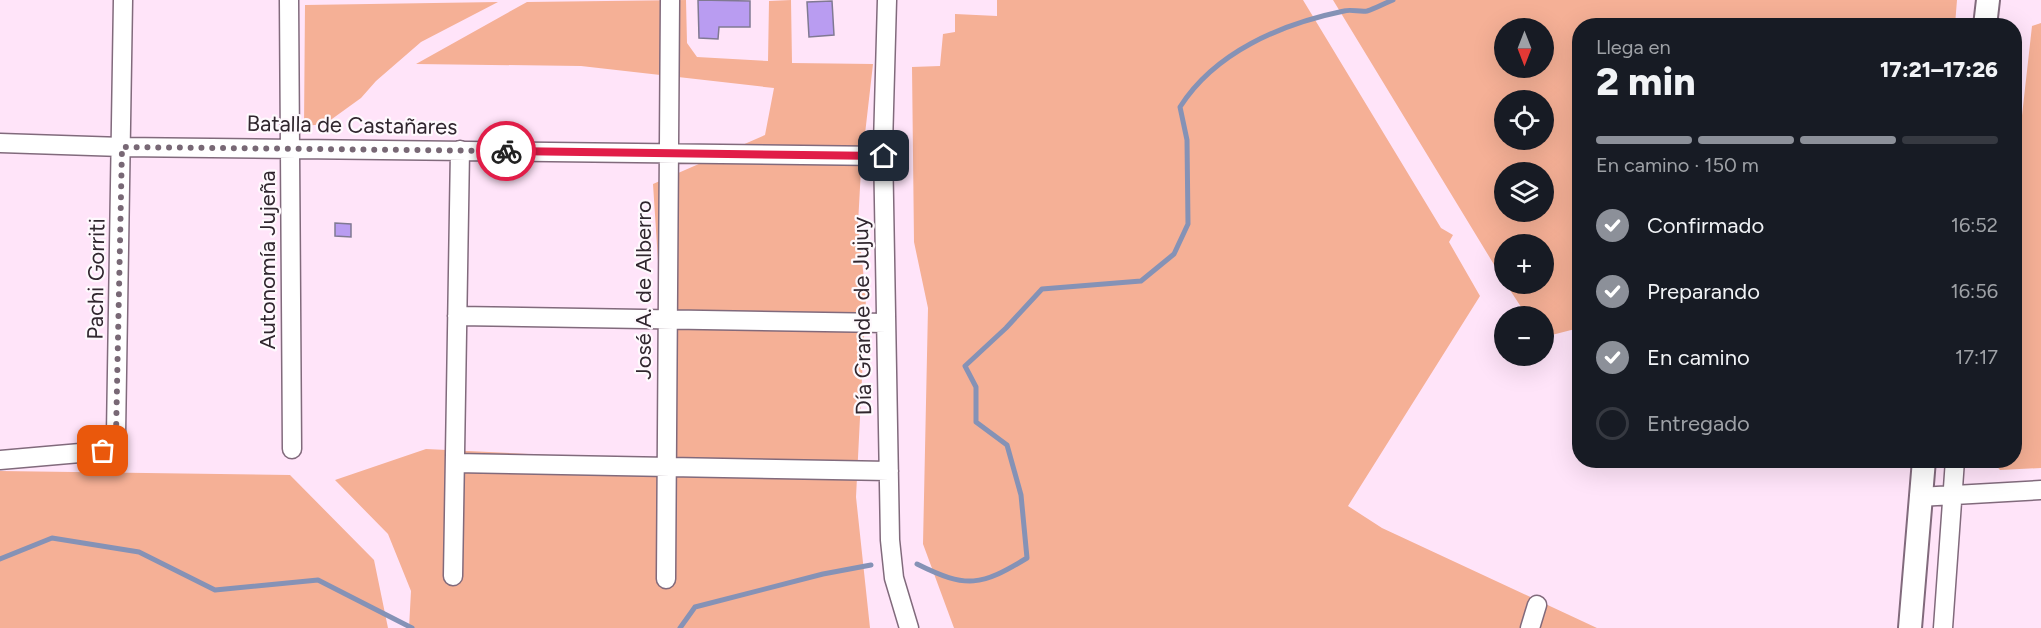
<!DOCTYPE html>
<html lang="es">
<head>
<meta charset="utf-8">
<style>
	:root { --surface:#171b24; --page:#242831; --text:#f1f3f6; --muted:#9ea1a6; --line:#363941; --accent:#8c9099 }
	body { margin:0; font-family:Figtree,sans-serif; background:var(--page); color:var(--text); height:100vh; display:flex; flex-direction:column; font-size:22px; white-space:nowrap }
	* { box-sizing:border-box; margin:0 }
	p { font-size:20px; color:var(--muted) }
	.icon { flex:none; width:33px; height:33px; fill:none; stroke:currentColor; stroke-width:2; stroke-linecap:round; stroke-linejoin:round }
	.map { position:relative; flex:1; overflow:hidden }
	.details { position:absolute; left:1572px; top:18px; width:450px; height:450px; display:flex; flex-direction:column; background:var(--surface); border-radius:24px; box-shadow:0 6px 24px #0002 }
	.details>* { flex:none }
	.needle { width:39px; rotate:180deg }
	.buttons { position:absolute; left:1494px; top:18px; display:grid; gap:12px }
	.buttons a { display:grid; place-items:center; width:60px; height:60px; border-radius:50%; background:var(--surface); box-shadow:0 6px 24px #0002; font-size:30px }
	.pin { position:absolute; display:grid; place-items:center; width:51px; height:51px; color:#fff; margin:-26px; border-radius:12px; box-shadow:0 3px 9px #0006 }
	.courier { position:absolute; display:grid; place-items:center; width:60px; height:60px; margin:-30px; border:4px solid #e11d48; border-radius:50%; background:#fff; color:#222; box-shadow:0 2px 8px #0007 }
	.summary em { font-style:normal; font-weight:800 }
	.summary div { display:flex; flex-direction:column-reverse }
	.summary { display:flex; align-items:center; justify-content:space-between; height:102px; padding:0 24px }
	h1 { font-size:39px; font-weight:800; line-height:45px }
	.bar { display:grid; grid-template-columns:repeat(4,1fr); gap:9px 6px; align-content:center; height:72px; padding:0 24px }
	.bar i { height:8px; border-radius:4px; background:var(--line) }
	.bar .on { background:var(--accent) }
	.bar p { grid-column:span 4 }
	ol { padding:0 24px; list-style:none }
	li { display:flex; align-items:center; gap:18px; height:66px }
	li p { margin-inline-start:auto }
	li .icon { padding:6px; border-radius:50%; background:var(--accent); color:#fff; stroke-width:4 }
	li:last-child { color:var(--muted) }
	li i { width:33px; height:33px; border:3px solid var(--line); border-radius:50% }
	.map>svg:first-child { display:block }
	.green { fill:#f5b096; fill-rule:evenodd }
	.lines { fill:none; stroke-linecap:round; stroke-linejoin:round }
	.stream { stroke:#8592b6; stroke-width:5 }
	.building { fill:#b99cf1; stroke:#807992; stroke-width:1.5 }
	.minor-casing { stroke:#816a7c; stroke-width:21 }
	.tertiary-casing { stroke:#816a7c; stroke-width:26 }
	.minor { stroke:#fff; stroke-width:18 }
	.tertiary { stroke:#fff; stroke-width:22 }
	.done { stroke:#786875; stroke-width:6; stroke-dasharray:0 10.8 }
	.route { stroke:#e11d48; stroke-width:8 }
	.labels { text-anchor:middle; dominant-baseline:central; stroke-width:4.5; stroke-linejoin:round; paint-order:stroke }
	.street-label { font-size:22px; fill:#30262e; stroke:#fef9fd }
</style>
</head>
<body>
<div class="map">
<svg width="2041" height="628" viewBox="0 0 2041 628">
	<rect width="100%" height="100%" fill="#ffe4f9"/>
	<path class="green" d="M686,0L687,43L697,57L768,61L769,1L791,0L792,63L873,64L861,169L858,224L866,298L856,497L870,628H409L411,591L388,534L335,480L426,449L671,461L653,184L765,135L774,88L581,66L416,64L527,2Z
		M997,0H1303L1441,228L1453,235L1449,242L1480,296L1348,506L1382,528L1597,628H954L923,544L928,308L914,242L912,67L940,66L943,34L955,32V14L997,16Z
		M1333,0H1957L1955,25L1580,26L1579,328L1544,337V316H1527L1506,284H1544V244H1504V281ZM1504,28H1544V68H1504ZM1504,100H1544V140H1504ZM1504,172H1544V212H1504Z
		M498,2L421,42L376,81L361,98L325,124L304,126L305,5Z
		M2041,23V468L2000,470L1992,461L2014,460V187L2032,26Z
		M0,471L290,475L374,560L388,628H0Z"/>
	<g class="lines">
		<path class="stream" d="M0,559L52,538L139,552L215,590L318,580L412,628
			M917,564C967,589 981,586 1027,558L1021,495L1007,445L976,422V387L965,366L1006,328L1042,289L1141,281L1174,254L1188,224L1187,140L1180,107C1215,52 1281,24 1344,11C1351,9 1359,12 1367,11C1375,9 1385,3 1393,0
			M680,628L695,607L823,574L871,565"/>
	</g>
	<path class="building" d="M698,0L750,1V27H719L718,39L699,38Z
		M832,1L834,35L809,37L807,2Z
		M335,223L351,224V237L335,236Z"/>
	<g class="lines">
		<defs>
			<path id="minor" d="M289,0L292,449
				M887,0L883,145L890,540L894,578L909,628
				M0,143L122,147L883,156
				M457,316L886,323
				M0,460L103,451L113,443L116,434L123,0
				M455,463L889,471
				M1919,497L2041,490
				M453,576L460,150
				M666,579L670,0
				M1530,628L1537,605
				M1943,628L1955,460"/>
			<path id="tertiary" d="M1985,26L1988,0
				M1910,628L1924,460"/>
		</defs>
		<use href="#minor" class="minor-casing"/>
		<use href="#tertiary" class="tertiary-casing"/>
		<use href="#minor" class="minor"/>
		<use href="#tertiary" class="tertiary"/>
	</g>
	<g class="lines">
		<path class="done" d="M103,451L113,443L116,434L122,147L506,151"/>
		<path class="route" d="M506,151L884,156"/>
	</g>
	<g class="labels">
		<g class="street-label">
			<text transform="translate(352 125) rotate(1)">Batalla de Castañares</text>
			<text transform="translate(267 260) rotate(-90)">Autonomía Jujeña</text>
			<text transform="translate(96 279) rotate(-89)">Pachi Gorriti</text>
			<text transform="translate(643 290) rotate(-90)">José A. de Alberro</text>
			<text transform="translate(862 316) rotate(-91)">Día Grande de Jujuy</text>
		</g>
	</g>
</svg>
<div class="buttons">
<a><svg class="needle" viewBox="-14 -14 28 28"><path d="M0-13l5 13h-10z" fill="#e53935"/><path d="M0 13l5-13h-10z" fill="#9ea1a6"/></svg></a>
<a><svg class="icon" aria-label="locate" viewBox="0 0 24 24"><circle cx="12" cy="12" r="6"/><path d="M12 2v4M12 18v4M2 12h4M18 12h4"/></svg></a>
<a><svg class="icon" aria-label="layers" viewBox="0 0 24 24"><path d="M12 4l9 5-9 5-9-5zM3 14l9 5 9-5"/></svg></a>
<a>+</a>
<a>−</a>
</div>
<div class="pin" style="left:103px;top:451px;background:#ea580c"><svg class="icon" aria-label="bag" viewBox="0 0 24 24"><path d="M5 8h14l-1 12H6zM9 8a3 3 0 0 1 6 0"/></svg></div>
<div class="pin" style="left:884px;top:156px;background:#1f2937"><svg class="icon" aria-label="home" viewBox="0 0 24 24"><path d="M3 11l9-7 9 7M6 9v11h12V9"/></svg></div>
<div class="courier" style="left:506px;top:151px"><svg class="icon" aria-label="bike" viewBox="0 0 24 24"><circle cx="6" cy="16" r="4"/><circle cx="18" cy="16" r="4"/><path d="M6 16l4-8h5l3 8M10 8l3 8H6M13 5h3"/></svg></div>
<section class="details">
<div class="summary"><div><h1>2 min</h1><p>Llega en</p></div><em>17:21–17:26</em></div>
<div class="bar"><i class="on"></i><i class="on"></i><i class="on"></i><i></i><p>En camino · 150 m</p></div>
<ol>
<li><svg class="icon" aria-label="check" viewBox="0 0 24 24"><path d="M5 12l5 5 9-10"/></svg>Confirmado<p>16:52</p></li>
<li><svg class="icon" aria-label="check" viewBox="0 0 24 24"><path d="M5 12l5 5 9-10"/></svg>Preparando<p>16:56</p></li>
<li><svg class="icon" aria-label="check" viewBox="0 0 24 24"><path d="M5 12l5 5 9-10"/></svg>En camino<p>17:17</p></li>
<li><i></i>Entregado</li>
</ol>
</section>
</div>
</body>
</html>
